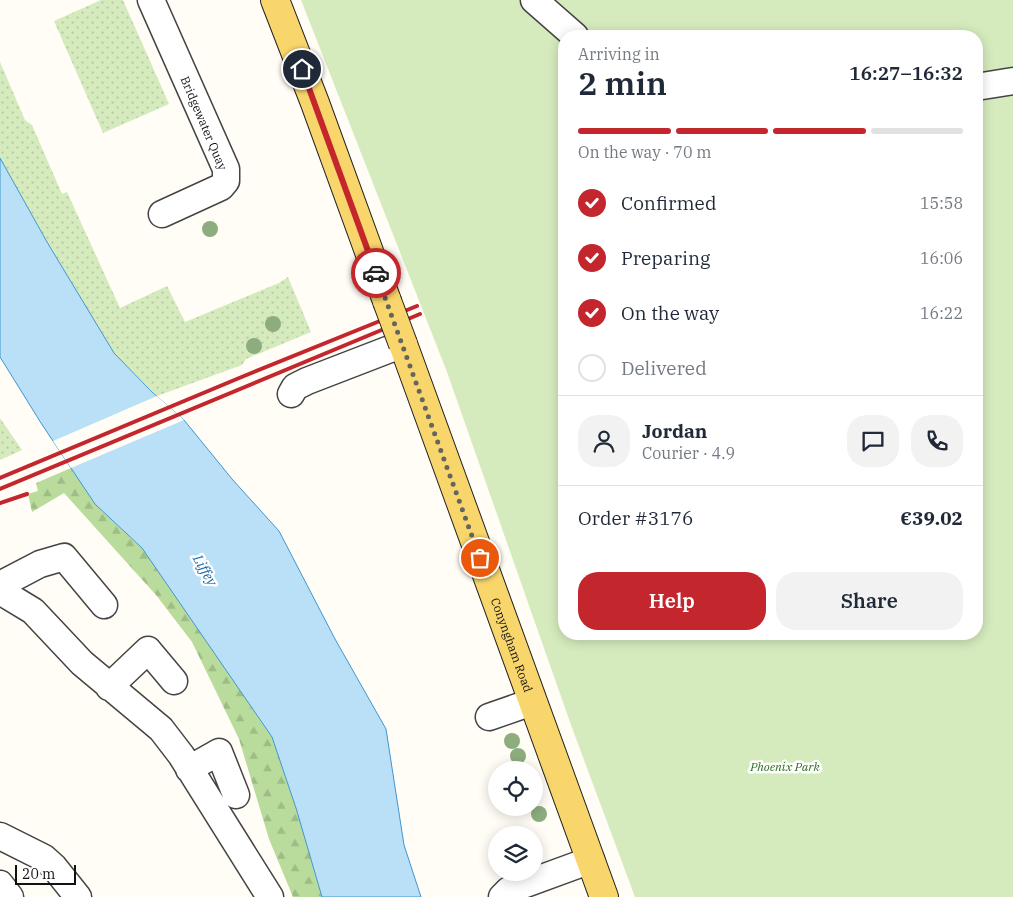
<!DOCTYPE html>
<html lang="en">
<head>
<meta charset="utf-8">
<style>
	:root { --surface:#fff; --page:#f2f2f3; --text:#1f2937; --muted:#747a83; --line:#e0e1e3; --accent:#c4262e }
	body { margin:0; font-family:"IBM Plex Serif",serif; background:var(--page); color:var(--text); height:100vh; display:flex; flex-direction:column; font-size:19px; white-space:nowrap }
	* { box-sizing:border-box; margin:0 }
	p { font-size:16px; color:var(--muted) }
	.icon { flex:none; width:28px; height:28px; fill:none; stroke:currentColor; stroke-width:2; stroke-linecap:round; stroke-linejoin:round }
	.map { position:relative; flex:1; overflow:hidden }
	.side { position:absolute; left:558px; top:30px; width:425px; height:610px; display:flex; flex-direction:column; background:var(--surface); border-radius:20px; box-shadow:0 2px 12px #0003 }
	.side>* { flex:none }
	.buttons { position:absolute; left:488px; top:761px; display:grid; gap:10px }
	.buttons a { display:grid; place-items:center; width:55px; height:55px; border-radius:50%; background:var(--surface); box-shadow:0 2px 12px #0003; font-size:25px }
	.scale { position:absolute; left:15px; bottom:12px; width:61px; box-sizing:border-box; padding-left:5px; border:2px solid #111; border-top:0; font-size:14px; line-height:18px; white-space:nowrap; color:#111; -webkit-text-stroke:4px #fff; paint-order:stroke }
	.pin { position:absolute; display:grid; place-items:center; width:42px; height:42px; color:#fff; margin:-21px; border:2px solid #fff; border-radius:50%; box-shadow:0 1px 5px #0007 }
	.courier { position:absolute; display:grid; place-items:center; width:50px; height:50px; margin:-25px; border:4px solid #c4262e; border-radius:50%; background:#fff; color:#222; box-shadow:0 1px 6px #0007 }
	.head em { font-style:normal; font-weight:600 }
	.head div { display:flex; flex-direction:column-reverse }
	.head { display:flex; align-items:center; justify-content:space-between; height:85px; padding:0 20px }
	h1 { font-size:32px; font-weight:600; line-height:38px }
	.bar { display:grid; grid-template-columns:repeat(4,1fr); gap:8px 5px; align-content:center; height:60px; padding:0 20px }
	.bar i { height:6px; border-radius:4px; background:var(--line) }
	.bar .active { background:var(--accent) }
	.bar p { grid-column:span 4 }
	.line { display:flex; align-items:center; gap:12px; padding:0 20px; border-top:1px solid var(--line) }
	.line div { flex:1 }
	.round { display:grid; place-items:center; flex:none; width:52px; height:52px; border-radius:20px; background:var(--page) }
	ol { padding:0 20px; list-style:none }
	li { display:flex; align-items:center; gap:15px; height:55px }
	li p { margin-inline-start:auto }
	li .icon { padding:5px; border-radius:50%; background:var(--accent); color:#fff; stroke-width:4 }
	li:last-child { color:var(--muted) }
	li i { width:28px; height:28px; border:2px solid var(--line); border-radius:50% }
	.action { display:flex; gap:10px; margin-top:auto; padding:10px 20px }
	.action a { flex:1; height:58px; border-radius:20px; background:var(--accent); color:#fff; font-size:20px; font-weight:600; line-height:58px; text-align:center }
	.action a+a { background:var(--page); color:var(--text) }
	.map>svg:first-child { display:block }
	.grass { fill:url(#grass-dots) }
	.forest { fill:url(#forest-firs) }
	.park { fill:#d5ebbd; fill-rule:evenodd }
	.water { fill:#b9e0f7; stroke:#3f96cf }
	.pier { fill:#fffdf5 }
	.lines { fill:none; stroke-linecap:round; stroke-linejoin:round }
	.minor-casing { stroke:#444; stroke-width:29 }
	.major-casing { stroke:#222; stroke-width:30 }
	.minor { stroke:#fff; stroke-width:26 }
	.major { stroke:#f9d66b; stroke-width:28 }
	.rail { stroke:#c4262e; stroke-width:4 }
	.major-bridge-casing { stroke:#222; stroke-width:30; stroke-linecap:butt }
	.major-bridge { stroke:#f9d66b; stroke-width:28 }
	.tree { fill:#8dad7f }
	.done { stroke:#646461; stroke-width:5; stroke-dasharray:0 9 }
	.route { stroke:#c4262e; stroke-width:6 }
	.labels { text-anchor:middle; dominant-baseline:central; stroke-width:5; stroke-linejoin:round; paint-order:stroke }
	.street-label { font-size:12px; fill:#111; stroke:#fff }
	.park-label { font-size:12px; font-style:italic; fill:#2f6b1f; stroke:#fff }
	.water-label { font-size:14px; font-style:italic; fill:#1768a6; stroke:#fff }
</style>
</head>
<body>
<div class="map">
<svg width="1013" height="897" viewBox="0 0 1013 897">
	<defs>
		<pattern id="grass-dots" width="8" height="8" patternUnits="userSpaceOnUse" patternTransform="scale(1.25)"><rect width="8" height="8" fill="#d5ebbd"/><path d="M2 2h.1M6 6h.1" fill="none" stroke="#b6c8a1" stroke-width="1.8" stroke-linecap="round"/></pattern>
		<pattern id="forest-firs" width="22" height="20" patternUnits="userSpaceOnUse" patternTransform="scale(1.25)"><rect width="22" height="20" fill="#b9dc9c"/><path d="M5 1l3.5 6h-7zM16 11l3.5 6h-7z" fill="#9ebc85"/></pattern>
	</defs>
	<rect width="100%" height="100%" fill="#fffdf5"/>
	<path class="grass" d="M101,0H123L169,104L103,133L54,21Z
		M0,62L25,120L32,125L62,194L67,192L120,308L167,286L185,322L279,283L288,277L311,332L246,359L242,365L157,396L114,353L47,242L0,158Z
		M0,418L22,450L0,460Z"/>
	<path class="forest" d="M71,468L95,504L144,550L272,737L296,808L322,897H293L269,839L239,739L192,642L156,595L64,493L32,512L28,494L38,491L36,483Z"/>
	<path class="park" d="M301,0H1013V897H635L571,725L447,372ZM564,36H976V634H564Z"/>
	<path class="water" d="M0,158L47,242L114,353L152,392L184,420L232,479L279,531L335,639L386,729L404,845L421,897H322L296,808L272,737L142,548L95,504L41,423L0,357Z"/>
	<path class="pier" d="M157,396L184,420L71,468L53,441Z"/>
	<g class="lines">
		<defs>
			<path id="minor" d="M151,0L226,169V181L221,187L162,214
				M534,0L575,36
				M976,87L1013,81
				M291,394L295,387L307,381L403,344
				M0,585L40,564L64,557L104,605
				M0,591L33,611L82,663L161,729L181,755L270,897
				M109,687L148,650L174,681
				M489,717L532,702
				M189,769L219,752L236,795
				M0,836L44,858L54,867L78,897
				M0,884L10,897
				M502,897L509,890L591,860"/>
			<g id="major">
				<path d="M275,0L315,103L387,301"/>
				<path id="s1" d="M403,344L604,897"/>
			</g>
		</defs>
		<use href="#minor" class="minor-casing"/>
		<use href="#major" class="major-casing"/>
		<use href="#minor" class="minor"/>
		<use href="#major" class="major"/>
		<path class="rail" d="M0,478L244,376L417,306
			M0,489L420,314
			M0,503L27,494"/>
		<defs>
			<path id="major-bridge" d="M387,301L403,344"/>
		</defs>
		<use href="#major-bridge" class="major-bridge-casing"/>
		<use href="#major-bridge" class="major-bridge"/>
	</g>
	<g class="tree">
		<circle cx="210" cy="229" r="8"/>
		<circle cx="273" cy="324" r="8"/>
		<circle cx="254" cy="346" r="8"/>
		<circle cx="512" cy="741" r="8"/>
		<circle cx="518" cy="756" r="8"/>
		<circle cx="539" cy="814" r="8"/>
	</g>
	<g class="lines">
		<path class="done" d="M376,273L480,558"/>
		<path class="route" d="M302,69L376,273"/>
	</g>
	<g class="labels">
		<g class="street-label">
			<text transform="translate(204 123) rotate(67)">Bridgewater Quay</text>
			<text stroke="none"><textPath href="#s1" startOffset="320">Conyngham Road</textPath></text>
		</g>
		<g class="park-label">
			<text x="785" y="766">Phoenix Park</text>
		</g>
		<g class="water-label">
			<text transform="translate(205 570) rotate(60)">Liffey</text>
		</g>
	</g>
</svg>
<div class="buttons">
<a><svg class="icon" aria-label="locate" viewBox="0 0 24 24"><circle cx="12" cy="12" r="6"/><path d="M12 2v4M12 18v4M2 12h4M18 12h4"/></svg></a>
<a><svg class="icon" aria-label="layers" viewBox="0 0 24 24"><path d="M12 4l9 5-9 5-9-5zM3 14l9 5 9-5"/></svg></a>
</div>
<div class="scale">20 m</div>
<div class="pin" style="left:480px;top:558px;background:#ea580c"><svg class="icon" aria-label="bag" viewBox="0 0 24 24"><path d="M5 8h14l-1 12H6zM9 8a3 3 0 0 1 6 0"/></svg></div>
<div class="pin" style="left:302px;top:69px;background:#1f2937"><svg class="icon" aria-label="home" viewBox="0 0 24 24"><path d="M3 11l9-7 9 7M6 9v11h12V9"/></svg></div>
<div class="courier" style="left:376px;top:273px"><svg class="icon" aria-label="car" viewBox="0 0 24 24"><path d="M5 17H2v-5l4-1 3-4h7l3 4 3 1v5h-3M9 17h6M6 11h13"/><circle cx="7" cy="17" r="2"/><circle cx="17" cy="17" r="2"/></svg></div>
<section class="side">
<div class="head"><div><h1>2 min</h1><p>Arriving in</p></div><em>16:27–16:32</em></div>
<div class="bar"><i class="active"></i><i class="active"></i><i class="active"></i><i></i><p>On the way · 70 m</p></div>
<ol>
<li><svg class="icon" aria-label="check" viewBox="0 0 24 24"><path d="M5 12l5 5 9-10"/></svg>Confirmed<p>15:58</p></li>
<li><svg class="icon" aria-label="check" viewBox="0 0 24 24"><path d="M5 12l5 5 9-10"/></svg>Preparing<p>16:06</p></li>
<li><svg class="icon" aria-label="check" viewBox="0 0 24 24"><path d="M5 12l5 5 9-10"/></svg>On the way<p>16:22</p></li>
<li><i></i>Delivered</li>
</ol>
<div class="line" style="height:90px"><a class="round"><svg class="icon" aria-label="person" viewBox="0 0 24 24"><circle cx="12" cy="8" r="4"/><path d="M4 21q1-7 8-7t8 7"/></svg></a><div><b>Jordan</b><p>Courier · 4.9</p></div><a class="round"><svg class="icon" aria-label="chat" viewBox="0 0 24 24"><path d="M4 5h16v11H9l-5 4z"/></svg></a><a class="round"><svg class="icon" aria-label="phone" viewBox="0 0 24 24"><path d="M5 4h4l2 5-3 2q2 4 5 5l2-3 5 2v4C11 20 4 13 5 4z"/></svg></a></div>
<div class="line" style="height:65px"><div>Order #3176</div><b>€39.02</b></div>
<div class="action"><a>Help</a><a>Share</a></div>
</section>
</div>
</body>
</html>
